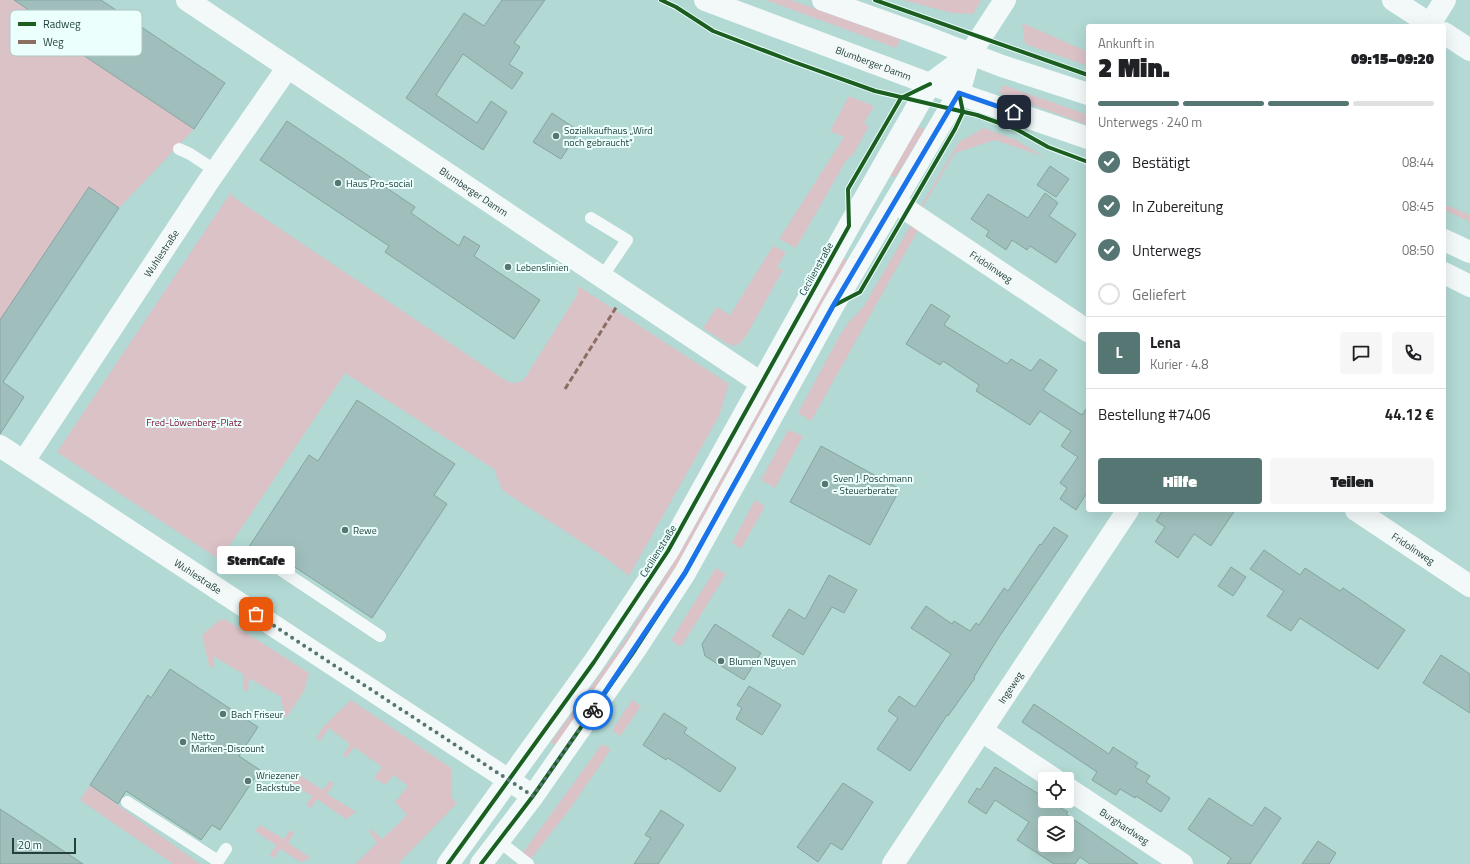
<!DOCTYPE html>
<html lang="de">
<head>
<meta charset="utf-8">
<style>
	:root { --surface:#fff; --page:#f6f6f6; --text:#202124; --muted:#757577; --line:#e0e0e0; --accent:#557672 }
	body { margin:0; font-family:"Titillium Web",sans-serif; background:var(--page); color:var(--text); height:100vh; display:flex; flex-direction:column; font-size:15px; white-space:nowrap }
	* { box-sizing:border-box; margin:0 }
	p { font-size:13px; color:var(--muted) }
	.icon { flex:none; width:22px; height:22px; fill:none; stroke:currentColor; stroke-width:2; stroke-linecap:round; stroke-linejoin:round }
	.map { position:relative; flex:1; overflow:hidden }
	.sheet { position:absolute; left:1086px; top:24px; width:360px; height:488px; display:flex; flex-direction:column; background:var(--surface); border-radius:4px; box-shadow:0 4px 16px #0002 }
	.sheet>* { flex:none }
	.fabs { position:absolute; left:1038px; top:772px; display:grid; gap:8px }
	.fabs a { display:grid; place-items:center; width:36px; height:36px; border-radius:4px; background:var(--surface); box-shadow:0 4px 16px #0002; font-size:20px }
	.scale { position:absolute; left:12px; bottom:10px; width:64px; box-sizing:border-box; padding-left:4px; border:2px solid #23403d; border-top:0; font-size:11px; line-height:14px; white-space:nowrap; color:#23403d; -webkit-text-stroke:3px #ebfffc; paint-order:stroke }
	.pin { position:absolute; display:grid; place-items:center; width:34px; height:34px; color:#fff; margin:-17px; border-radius:8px; box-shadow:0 2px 6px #0006 }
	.courier { position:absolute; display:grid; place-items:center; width:40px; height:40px; margin:-20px; border:3px solid #1a73e8; border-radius:50%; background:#fff; color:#222; box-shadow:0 1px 5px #0007 }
	.bubble { position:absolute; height:28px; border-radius:4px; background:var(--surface); box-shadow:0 4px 16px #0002; font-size:13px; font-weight:800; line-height:28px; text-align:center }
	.headline em { font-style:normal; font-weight:800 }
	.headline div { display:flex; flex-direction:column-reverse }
	.headline { display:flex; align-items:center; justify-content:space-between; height:68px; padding:0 12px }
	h1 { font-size:26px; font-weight:800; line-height:30px }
	.bar { display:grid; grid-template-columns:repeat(4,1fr); gap:6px 4px; align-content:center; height:48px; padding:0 12px }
	.bar i { height:5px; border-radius:3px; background:var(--line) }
	.bar .current { background:var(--accent) }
	.bar p { grid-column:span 4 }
	.line { display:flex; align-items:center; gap:10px; padding:0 12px; border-top:1px solid var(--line) }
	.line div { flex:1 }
	.round { display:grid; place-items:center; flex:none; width:42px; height:42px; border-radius:4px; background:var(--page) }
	ol { padding:0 12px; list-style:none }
	li { display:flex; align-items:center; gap:12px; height:44px }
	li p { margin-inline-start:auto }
	li .icon { padding:4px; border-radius:50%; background:var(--accent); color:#fff; stroke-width:4 }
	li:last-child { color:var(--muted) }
	li i { width:22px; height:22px; border:2px solid var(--line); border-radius:50% }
	.primary-button { display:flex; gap:8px; margin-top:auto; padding:8px 12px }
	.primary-button a { flex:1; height:46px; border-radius:4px; background:var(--accent); color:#fff; font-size:16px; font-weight:800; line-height:46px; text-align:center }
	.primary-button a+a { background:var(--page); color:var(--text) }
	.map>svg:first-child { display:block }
	.green { fill:#dac2c7 }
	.building { fill:#a0bfbc; stroke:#85a4a0; fill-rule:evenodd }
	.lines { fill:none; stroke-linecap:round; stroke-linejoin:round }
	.lane { stroke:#f3f9f9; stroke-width:12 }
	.street { stroke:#f3f9f9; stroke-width:22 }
	.secondary { stroke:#f3f9f9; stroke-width:22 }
	.quiet { stroke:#8d6e63; stroke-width:3; stroke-dasharray:6 3; stroke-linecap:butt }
	.cycleway-casing { stroke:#ebfffc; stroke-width:6 }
	.cycleway { stroke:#1b5e20; stroke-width:4 }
	.done { stroke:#557672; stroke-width:4; stroke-dasharray:0 7.2 }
	.route { stroke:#1a73e8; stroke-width:5 }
	.poi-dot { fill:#557672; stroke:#ebfffc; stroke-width:1.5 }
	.labels { text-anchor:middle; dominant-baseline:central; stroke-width:4; stroke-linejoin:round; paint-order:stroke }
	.street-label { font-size:10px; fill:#23403d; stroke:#ebfffc }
	.poi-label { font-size:10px; fill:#23403d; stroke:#ebfffc; text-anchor:start }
	.park-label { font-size:10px; fill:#7c1236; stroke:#ebfffc }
	.key { fill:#ebfffc; stroke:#afc6c3; stroke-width:1 }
	.key-label { font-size:11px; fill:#23403d }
</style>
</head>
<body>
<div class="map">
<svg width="1470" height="864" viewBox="0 0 1470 864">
	<rect width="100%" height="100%" fill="#b2d9d4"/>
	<path class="green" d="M0,0H14L69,37L65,43L194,129L119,208L89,187L0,320Z
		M766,0H791L900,39L896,48Z
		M903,0H981L973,14L952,13Z
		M1022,23L1088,52V66L1025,44Z
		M1003,85L1088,115V125L999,93Z
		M849,96L874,106L864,123L869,126L854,153L845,162L796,248L779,239L844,137L830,131Z
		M916,126L925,129L895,178L890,174Z
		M984,128L1016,140L1044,157L995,140L955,153L922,208L920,207L959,142Z
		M231,192L233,197L508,382L514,383L523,381L577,295L578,286L729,384L719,416L629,576L606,558L502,490L494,469L345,373L220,560L57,452Z
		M1444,204L1470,215V222L1444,210Z
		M912,223L918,230L811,421L798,413L840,335L848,323L864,306Z
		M773,246L786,252L777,267L783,270L746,336L739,344L733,346L726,343L703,328L717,307L730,315Z
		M842,258L849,261L673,574L557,746L551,742L623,643L682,549Z
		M788,430L803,436L775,488L761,480Z
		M755,500L765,506L741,549L732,543Z
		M716,568L726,574L681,647L671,640Z
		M225,619L309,673L304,691L287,717L284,716L281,697L249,678L248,692L243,689V674L213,656L214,668L209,666L202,635L218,621Z
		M351,700L451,768L452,798L457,803L398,864H355L377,843L369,831L371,829L382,839L407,815L395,802L408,786L394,775L385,785L374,778L382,767L354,747L346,758L343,755L350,744L329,728L320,741L316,738L323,727Z
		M632,700L641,706L620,736L612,730Z
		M602,744L611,749L572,806L530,860L522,854Z
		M294,772L323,790L330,781L334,783L327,794L356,812L346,819L317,799L311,808L306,805L312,796L288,781Z
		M90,785L200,864H173L80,800Z
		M260,825L284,839L290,830L294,833L288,843L310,857L302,863L280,849L274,858L269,856L276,845L255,831Z"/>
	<path class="building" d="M14,0H101L225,83L194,129L65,43L69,37Z
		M502,0H545L514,43L520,47L509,64L523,73L512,89L463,54L436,95L477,123L491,101L507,112L483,150L406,98L464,13L484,26Z
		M552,113L579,131L561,159L533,142Z
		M287,121L415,207L411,213L459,246L464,236L480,246L474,256L540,300L514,339L385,252L389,246L260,160Z
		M1050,166L1069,179L1056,197L1037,185Z
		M89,187L119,208L3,382L24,397L0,434V320Z
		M1045,193L1058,203L1049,216L1076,234L1056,263L1030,246L1027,250L1012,240L1006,250L986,236L989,231L971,219L988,194L1028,218Z
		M931,304L950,316L944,325L1007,364L1011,359L1031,371L1040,359L1057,370L1043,390L1082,415L1088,406V491L1076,510L1060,499L1067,488L1060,483L1078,457L1061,446L1071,431L1040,411L1030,425L976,391L979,385L943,361L940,365L906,344Z
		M357,400L455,464L434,495L447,504L372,618L281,558L271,574L243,556L309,455L318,461Z
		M821,446L900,489L870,545L790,502Z
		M1163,510H1235L1211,546L1194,534L1178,558L1155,542L1165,527L1156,521Z
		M1054,527L1068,536L999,637L974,677L975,678L948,716L947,715L910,771L877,749L898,718L888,711L899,696L915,707L951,654L911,628L926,606L952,624L954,621L970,631L976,623L979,625L1004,588L1008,591L1040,544L1041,545Z
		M1264,550L1300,575L1305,568L1340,591L1343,588L1405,630L1378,669L1300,618L1291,631L1267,616L1284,591L1250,569Z
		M1231,567L1246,577L1233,596L1218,586Z
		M829,575L857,590L844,613L832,607L803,655L772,636L789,609L805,619Z
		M715,624L761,653L744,680L705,656L702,644Z
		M1441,655L1470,674V713L1423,683Z
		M170,669L258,727L239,756L260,770L220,830L212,825L201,840L126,791L118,804L90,785L148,695L151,698Z
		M749,686L781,705L762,735L736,719L742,708L737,705Z
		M1034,704L1109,754L1113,747L1138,763L1135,767L1150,776L1146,782L1170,798L1161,812L1136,796L1135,798L1120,789L1116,795L1092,780L1097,772L1022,722Z
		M664,713L687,728L684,733L736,768L720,792L668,758L666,760L643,745Z
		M995,767L1045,798V801H1049L1068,812L1066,814L1138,864H1090L1080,857L1075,864H1054L1017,840L1029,822L995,800L986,814L968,802L977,788L980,790ZM1045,823H1067V845H1045Z
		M843,783L873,802L842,850L831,843L818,862L797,847Z
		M1209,798L1252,826L1265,807L1281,818L1250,864H1227L1231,858L1188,829Z
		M0,809L32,830L83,864H0Z
		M661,810L684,825L658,864H634L651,838L645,835Z
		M1318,841L1336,853L1329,864H1302Z"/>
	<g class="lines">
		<path class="lane" d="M179,149L190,154L216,171
			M591,218L627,240L602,277
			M281,570L380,636
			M127,802L218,861L226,849
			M500,842L528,864"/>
		<g class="street">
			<path id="s1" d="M187,0L761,383"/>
			<path d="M1393,0L1433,26"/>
			<path d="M1430,24L1445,0"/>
			<path d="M1444,33L1470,50"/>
			<path d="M970,54L1005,0"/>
			<path id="s2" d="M895,202L1088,331"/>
			<path id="s3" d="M0,446L533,796"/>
			<path id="s4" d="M24,461L208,182L288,67"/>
			<path id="s5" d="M1356,510L1470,586"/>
			<path d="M982,731L1054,779"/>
			<path id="s6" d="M1067,788L1182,864"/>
			<path id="s7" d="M893,864L1128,510"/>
		</g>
		<g class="secondary">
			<path id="s8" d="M705,0L930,84L1088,138"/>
			<path d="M823,0L913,32L1002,66L1088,94"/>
			<path d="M1444,240L1470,252"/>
			<path d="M1444,273L1470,286"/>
			<path d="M448,864L594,662L668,551L849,226L930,84L970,54"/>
			<path d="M481,864L533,796L635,650L685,573L833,306L959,93L970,54"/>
		</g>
		<path class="quiet" d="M565,389L617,306"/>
		<defs>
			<path id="cycleway" d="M661,0L676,7L713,31L794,62L875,91L977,115L1016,129L1048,147L1088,162
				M875,0L1088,75
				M448,864L594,662L668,551L849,226L848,189L901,98L930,84
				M481,864L533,796L635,650L685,573L833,306L860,292L955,129L963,112L959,93"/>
		</defs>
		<use href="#cycleway" class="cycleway-casing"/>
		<use href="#cycleway" class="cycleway"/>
	</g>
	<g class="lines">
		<path class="done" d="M256,614L533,796L593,710"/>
		<path class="route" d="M593,710L685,573L833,306L959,93L1014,112"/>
	</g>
	<g class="poi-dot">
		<circle cx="556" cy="136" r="4"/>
		<circle cx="338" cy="183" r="4"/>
		<circle cx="508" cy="267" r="4"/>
		<circle cx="825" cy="484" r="4"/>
		<circle cx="345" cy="530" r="4"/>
		<circle cx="721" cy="661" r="4"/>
		<circle cx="223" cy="714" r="4"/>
		<circle cx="183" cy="742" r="4"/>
		<circle cx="248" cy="781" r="4"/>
	</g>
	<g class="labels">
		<g class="street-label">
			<text stroke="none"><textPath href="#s8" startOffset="180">Blumberger Damm</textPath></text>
			<text stroke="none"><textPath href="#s1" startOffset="345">Blumberger Damm</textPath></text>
			<text stroke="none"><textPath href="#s4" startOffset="249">Wuhlestraße</textPath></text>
			<text stroke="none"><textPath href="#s2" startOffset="116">Fridolinweg</textPath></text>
			<text transform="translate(816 269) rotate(-61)">Cecilienstraße</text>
			<text stroke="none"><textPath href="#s5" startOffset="69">Fridolinweg</textPath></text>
			<text transform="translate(658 551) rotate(-58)">Cecilienstraße</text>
			<text stroke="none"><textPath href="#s3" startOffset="237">Wuhlestraße</textPath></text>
			<text stroke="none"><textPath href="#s7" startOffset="212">Ingeweg</textPath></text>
			<text stroke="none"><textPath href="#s6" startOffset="69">Burghardweg</textPath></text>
		</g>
		<g class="poi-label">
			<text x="564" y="130">Sozialkaufhaus „Wird<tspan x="564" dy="12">noch gebraucht“</tspan></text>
			<text x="346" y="183">Haus Pro-social</text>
			<text x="516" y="267">Lebenslinien</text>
			<text x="833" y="478">Sven J. Poschmann<tspan x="833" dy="12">- Steuerberater</tspan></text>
			<text x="353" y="530">Rewe</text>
			<text x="729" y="661">Blumen Nguyen</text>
			<text x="231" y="714">Bach Friseur</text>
			<text x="191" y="736">Netto<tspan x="191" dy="12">Marken-Discount</tspan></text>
			<text x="256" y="775">Wriezener<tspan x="256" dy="12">Backstube</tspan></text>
		</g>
		<g class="park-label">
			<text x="194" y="422">Fred-Löwenberg-Platz</text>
		</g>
	</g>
	<rect x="10" y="10" width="132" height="46" rx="6" class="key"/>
	<rect x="18" y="22" width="18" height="4" fill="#1b5e20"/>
	<rect x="18" y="40" width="18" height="4" fill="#8d6e63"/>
	<g class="key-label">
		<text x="43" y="28">Radweg</text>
		<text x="43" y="46">Weg</text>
	</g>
</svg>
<div class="fabs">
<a><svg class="icon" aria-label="locate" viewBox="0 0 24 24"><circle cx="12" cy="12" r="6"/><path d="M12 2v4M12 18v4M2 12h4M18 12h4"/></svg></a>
<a><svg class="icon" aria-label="layers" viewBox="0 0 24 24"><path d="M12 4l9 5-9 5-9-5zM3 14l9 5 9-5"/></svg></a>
</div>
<div class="scale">20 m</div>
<div class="pin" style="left:256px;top:614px;background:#ea580c"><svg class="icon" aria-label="bag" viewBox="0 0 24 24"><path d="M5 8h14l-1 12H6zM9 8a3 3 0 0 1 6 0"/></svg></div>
<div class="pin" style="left:1014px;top:112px;background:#1f2937"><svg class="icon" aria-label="home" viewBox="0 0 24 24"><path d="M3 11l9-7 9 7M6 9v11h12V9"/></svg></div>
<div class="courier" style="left:593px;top:710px"><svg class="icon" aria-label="bike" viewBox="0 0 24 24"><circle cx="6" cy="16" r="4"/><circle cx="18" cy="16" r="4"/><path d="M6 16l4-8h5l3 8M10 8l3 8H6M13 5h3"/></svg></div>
<div class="bubble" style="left:217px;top:546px;width:78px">SternCafe</div>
<section class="sheet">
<div class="headline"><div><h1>2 Min.</h1><p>Ankunft in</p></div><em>09:15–09:20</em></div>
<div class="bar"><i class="current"></i><i class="current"></i><i class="current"></i><i></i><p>Unterwegs · 240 m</p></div>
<ol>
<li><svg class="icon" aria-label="check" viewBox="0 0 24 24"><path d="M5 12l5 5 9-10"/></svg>Bestätigt<p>08:44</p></li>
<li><svg class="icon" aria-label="check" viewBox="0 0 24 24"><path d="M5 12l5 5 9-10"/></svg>In Zubereitung<p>08:45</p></li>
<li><svg class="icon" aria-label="check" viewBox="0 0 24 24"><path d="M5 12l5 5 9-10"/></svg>Unterwegs<p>08:50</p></li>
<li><i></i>Geliefert</li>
</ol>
<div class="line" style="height:72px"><b class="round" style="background:var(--accent);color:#fff">L</b><div><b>Lena</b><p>Kurier · 4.8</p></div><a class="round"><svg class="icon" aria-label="chat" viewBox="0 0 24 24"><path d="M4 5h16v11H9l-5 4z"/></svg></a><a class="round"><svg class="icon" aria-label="phone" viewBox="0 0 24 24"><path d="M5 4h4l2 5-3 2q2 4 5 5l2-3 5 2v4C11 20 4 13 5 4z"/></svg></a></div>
<div class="line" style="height:52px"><div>Bestellung #7406</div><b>44.12 €</b></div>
<div class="primary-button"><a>Hilfe</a><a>Teilen</a></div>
</section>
</div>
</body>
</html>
